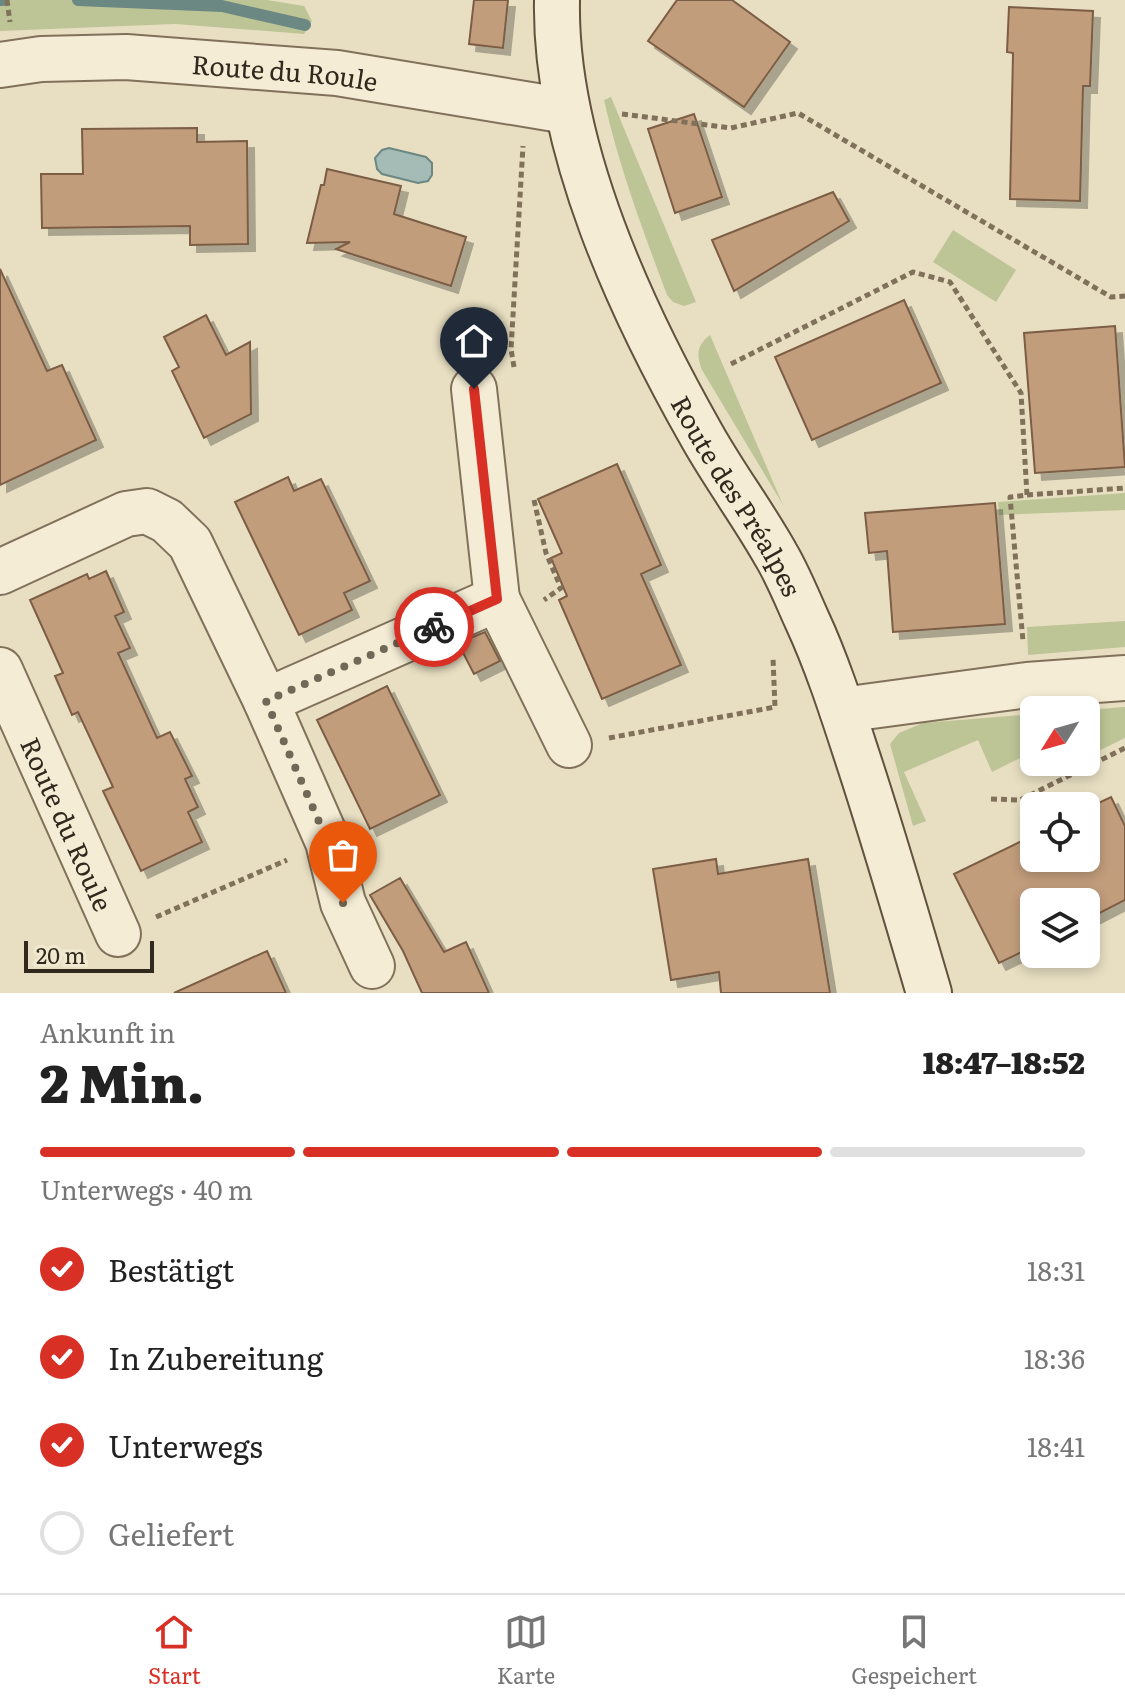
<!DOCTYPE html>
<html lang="de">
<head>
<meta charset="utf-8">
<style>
	:root { --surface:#fff; --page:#f2f2f2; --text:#222; --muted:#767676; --line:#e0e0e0; --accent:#d93025 }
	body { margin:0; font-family:Literata,serif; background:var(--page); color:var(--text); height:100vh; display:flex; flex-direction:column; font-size:30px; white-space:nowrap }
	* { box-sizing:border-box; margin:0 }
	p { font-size:26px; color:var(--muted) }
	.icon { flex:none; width:44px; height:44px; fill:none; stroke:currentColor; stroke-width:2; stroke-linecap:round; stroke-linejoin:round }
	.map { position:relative; height:993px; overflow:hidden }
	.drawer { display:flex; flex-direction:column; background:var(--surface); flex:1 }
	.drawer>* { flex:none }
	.needle { width:52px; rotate:233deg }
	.buttons { position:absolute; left:1020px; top:696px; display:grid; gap:16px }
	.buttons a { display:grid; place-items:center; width:80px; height:80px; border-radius:12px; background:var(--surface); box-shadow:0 4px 12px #0003; font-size:40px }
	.scale { position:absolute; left:24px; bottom:20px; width:130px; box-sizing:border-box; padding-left:8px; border:4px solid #31281e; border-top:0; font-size:22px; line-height:28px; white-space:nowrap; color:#31281e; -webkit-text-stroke:6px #f0e9d0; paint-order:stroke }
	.pin { position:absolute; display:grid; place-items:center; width:68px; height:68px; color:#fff; margin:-82px -34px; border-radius:50% 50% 50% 0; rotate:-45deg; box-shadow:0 0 8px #0007 }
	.pin .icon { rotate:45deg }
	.courier { position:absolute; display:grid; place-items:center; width:80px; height:80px; margin:-40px; border:6px solid #d93025; border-radius:50%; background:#fff; color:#222; box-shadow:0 2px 10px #0007 }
	.headline em { font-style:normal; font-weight:800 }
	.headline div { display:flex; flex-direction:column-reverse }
	.headline { display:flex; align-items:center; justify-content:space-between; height:136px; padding:0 40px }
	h1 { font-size:52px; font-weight:800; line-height:60px }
	.bar { display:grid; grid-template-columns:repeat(4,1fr); gap:12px 8px; align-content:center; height:96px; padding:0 40px }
	.bar i { height:10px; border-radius:6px; background:var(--line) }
	.bar .on { background:var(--accent) }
	.bar p { grid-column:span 4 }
	ol { padding:0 40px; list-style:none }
	li { display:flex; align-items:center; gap:24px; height:88px }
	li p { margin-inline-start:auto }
	li .icon { padding:8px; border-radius:50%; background:var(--accent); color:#fff; stroke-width:4 }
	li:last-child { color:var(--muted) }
	li i { width:44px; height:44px; border:4px solid var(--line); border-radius:50% }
	.tabs { display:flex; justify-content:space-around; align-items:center; height:112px; border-top:2px solid var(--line); background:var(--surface); font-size:22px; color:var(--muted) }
	.tabs a { display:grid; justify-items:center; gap:4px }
	.tabs .on { color:var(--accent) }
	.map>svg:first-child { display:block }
	.green { fill:#bdc597 }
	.water { fill:#a4bbb6; stroke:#6c8882; stroke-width:2 }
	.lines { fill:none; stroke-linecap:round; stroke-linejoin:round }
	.stream { stroke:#6c8882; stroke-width:12 }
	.building { fill:#c29d7c; stroke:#7c5d44; stroke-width:2; filter:url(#shadow) }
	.street-casing { stroke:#80715b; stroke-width:48 }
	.secondary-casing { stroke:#61523e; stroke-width:48 }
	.path { stroke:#80715b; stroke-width:5; stroke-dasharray:6 4; stroke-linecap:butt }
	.street { stroke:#f4ecd4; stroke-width:44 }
	.secondary { stroke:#f4ecd4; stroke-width:44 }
	.done { stroke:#716857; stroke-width:8; stroke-dasharray:0 14.4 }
	.route { stroke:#d93025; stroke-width:10 }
	.labels { text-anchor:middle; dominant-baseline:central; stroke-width:7; stroke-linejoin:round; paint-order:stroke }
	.street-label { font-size:26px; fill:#31281e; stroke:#f0e9d0 }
</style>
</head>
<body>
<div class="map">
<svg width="1125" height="993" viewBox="0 0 1125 993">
	<defs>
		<filter id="shadow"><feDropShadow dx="7" dy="7" stdDeviation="0" flood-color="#0004"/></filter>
	</defs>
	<rect width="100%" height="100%" fill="#e8dfc2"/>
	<path class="green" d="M0,0H267L304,6L312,21L304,34L175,24L0,31Z
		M611,97L696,302L684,306L673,302L667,295C643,231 619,167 604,100Z
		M953,230L1016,270L996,302L933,262Z
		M710,335L783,505L702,370C696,354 697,345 710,335Z
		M1125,493V510L999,515L998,502Z
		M1125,621V647L1028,655L1027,627Z
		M1125,707V738L1086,757V710Z
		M1034,714V762L1030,753L992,772L978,740L904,772L926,821L913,826L890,744L899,733L923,723Z"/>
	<path class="water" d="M389,148L426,157L432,163V175L428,181L418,183L382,174L377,169L375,158L382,150Z"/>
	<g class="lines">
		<path class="stream" d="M0,0H3
			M78,0L222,6L305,25"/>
	</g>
	<path class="building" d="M474,0H508L503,48L469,44Z
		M677,0H732L790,42L744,107L648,41Z
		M1009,7L1093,11L1090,86H1083L1080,201L1010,199L1013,53L1007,52Z
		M694,114L722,197L675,213L648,129Z
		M197,128V142L247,141L248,244L190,245V226L42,228L41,174H83L82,129Z
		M327,169L401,186L394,214L466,237L451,286L336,249L350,242L307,243L321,185H324Z
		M833,192L849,221L734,291L712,240Z
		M0,269L47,371L62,365L96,440L0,485Z
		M904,300L941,383L812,440L775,357Z
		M206,315L226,355L250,342L251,414L204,438L172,371L179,367L164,337Z
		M1115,326L1125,467L1035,473L1024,333Z
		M617,464L661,565L641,574L681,665L602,699L559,600L567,596L551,558L562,553L538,499Z
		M288,477L294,491L321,479L370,581L344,593L352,610L299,635L235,502Z
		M995,503L1005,624L893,632L887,551L869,553L865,513Z
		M106,571L124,612L115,616L130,648L118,653L157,738L170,732L192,776L185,779L198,807L188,812L202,842L141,871L103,791L113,787L78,712L72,715L55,676L63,673L30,600L87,574L89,579Z
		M485,632L500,661L474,674L458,643Z
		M387,686L440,795L370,829L317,720Z
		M1111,797L1125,826V900L1086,920V902H1034V946L999,963L954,874L1034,835V858H1086V809Z
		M716,859L718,874L808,859L830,993H721L719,972L671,980L653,869Z
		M400,878L444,952L466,942L489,993H422L403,951L370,895Z
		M267,951L286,993H174Z"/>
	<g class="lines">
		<defs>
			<g id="street">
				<path id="s1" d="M0,65L41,59L126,57L337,73L567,111"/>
				<path d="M474,389L497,599"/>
				<path d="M0,572L126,514L147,511L167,521L190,543L266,701L328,842L343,903L372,966"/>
				<path id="s2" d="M0,670L118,934"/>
				<path d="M266,701L497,599L569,745"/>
				<path d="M842,710L1027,685L1125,678"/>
			</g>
			<g id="secondary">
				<path id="s3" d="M557,0C554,147 631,311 702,436C725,477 753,514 776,555C788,575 797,598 807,620C827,663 842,710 857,756C883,835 906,914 929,993"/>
			</g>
		</defs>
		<use href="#street" class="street-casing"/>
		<use href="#secondary" class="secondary-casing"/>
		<path class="path" d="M7,0L10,22
			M622,114L731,128L798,113L1111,297L1125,296
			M731,364L913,272L950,282L1021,393L1027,495L1010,497L1023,641
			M514,367L511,349L523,146
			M1027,495L1125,488
			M534,500L546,553L561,588L544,600
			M609,738L775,707L773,658
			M991,799L1020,800L1125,748
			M156,917L287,860"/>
		<use href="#street" class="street"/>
		<use href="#secondary" class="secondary"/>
	</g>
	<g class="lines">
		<path class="done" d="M343,903L328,842L266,701L434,627"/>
		<path class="route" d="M434,627L497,599L474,389"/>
	</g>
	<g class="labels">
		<g class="street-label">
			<text stroke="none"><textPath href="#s1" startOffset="286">Route du Roule</textPath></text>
			<text stroke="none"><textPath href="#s3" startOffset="534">Route des Préalpes</textPath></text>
			<text stroke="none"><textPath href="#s2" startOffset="168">Route du Roule</textPath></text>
		</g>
	</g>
</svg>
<div class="buttons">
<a><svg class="needle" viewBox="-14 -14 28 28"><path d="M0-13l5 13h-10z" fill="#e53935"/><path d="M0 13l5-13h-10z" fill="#767676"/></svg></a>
<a><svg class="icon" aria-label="locate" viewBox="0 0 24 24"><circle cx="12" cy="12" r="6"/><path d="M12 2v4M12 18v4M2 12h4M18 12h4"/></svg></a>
<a><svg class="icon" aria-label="layers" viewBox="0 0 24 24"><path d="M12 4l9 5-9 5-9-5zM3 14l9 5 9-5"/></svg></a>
</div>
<div class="scale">20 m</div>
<div class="pin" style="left:343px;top:903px;background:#ea580c"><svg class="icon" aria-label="bag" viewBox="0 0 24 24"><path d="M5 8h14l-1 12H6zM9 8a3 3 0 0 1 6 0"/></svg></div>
<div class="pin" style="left:474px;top:389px;background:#1f2937"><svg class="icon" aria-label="home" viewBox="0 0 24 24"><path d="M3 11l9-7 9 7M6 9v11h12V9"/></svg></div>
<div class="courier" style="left:434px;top:627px"><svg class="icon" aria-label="bike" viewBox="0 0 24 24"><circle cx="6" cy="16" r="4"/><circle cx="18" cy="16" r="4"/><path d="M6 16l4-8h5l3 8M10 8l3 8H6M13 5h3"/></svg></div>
</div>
<section class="drawer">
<div class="headline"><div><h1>2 Min.</h1><p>Ankunft in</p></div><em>18:47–18:52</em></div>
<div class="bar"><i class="on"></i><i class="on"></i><i class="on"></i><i></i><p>Unterwegs · 40 m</p></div>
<ol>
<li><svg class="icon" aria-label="check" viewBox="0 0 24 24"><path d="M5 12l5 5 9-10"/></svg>Bestätigt<p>18:31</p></li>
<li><svg class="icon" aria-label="check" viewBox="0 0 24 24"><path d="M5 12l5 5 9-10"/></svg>In Zubereitung<p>18:36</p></li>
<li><svg class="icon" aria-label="check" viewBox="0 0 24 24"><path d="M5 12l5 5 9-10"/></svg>Unterwegs<p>18:41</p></li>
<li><i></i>Geliefert</li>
</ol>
</section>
<nav class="tabs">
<a class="on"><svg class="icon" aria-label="home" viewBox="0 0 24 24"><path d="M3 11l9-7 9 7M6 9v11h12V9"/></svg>Start</a>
<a><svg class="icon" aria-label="map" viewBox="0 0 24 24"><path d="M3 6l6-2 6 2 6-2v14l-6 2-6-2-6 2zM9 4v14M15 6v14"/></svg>Karte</a>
<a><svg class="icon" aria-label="saved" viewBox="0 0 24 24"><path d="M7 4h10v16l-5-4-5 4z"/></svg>Gespeichert</a>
</nav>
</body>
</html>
